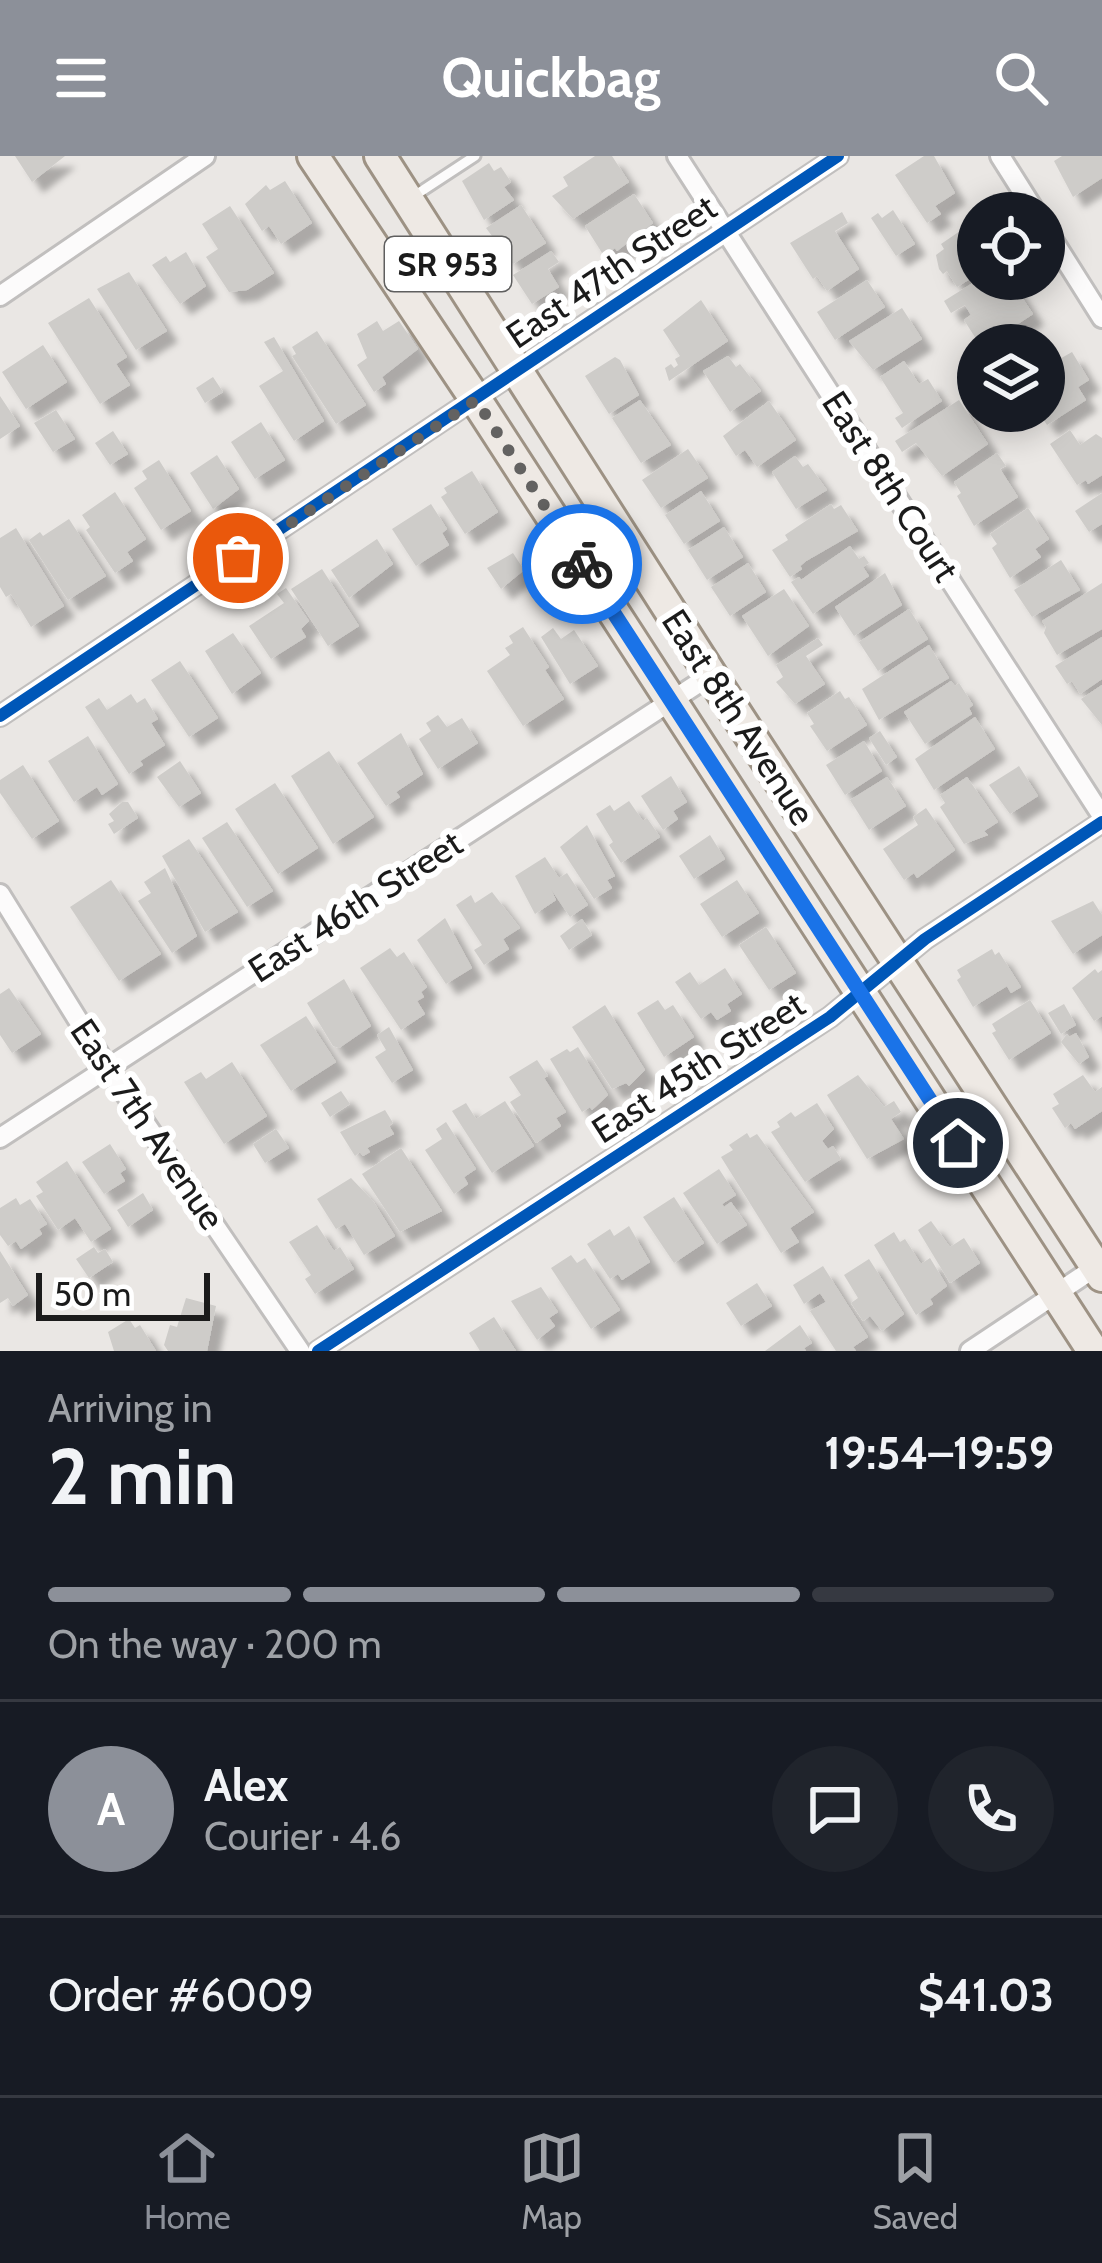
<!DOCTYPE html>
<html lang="en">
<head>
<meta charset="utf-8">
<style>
	:root { --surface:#171b24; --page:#20242c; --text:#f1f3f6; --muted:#9ea1a6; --line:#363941; --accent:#8c9099 }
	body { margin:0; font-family:Cabin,sans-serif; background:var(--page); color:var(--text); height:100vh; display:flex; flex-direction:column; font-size:45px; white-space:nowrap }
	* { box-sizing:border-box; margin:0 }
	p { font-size:39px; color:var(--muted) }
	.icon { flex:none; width:66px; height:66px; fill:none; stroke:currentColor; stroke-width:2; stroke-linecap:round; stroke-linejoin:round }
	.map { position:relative; height:1195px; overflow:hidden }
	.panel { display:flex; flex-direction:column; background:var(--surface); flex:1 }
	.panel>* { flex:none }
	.fabs { position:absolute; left:957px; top:36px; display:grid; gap:24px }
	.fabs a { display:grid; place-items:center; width:108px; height:108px; border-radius:50%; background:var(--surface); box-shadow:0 6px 30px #0003; font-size:60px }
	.scale { position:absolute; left:36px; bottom:30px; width:174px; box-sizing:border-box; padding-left:12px; border:6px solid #1b1b1b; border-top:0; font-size:33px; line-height:42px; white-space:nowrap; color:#1b1b1b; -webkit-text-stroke:9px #fff; paint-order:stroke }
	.pin { position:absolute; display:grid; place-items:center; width:102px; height:102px; color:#fff; margin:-51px; border:6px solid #fff; border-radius:50%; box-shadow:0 3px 12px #0007 }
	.courier { position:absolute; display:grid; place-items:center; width:120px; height:120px; margin:-60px; border:9px solid #1a73e8; border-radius:50%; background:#fff; color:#222; box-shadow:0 3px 15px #0007 }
	.head em { font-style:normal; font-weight:800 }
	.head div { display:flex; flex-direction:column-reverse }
	.head { display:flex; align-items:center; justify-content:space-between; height:204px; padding:0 48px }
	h1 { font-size:78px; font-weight:800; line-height:90px }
	.bar { display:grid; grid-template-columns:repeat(4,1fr); gap:18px 12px; align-content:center; height:144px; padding:0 48px }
	.bar i { height:15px; border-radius:9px; background:var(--line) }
	.bar .active { background:var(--accent) }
	.bar p { grid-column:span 4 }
	.line { display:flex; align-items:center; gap:30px; padding:0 48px; border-top:3px solid var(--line) }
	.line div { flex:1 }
	.round { display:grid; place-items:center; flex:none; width:126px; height:126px; border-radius:63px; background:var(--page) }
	header { display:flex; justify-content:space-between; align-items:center; height:156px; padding:0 48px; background:var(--accent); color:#fff; font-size:54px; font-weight:800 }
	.tab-bar { display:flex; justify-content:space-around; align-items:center; height:168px; border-top:3px solid var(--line); background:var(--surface); font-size:33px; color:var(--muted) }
	.tab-bar a { display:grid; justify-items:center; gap:6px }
	.tab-bar .active { color:var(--accent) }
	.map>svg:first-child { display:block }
	.building { fill:#ceccc9; filter:url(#shadow) }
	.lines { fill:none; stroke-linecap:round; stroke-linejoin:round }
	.lane-casing { stroke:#c1bfbe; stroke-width:15 }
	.street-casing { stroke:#c1bfbe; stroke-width:24 }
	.primary-casing { stroke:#9d9284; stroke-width:36 }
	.lane { stroke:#fcfbfb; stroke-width:9 }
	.street { stroke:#fcfbfb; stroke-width:18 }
	.primary { stroke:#eee9e4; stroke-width:30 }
	.cycleway-casing { stroke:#fff; stroke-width:20 }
	.cycleway { stroke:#0057b8; stroke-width:12 }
	.done { stroke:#636261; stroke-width:12; stroke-dasharray:0 21.6 }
	.route { stroke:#1a73e8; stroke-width:15 }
	.labels { text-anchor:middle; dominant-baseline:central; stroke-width:12; stroke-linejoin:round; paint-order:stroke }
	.shield { fill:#fff; stroke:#5f5f5f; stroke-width:3 }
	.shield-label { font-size:33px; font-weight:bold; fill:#1b1b1b }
	.street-label { font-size:36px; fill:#1b1b1b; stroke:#fff }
</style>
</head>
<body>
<header><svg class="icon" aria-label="menu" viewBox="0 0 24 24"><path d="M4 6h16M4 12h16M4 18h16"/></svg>Quickbag<svg class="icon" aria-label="search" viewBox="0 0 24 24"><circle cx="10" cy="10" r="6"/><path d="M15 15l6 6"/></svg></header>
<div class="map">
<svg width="1102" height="1195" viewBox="0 0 1102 1195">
	<defs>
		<filter id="shadow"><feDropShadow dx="11" dy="11" stdDeviation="3" flood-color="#0004"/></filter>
	</defs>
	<rect width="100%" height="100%" fill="#eae7e4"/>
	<path class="building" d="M15,0H65L32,26Z
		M595,0H612L629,26L573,63L552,40L568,30L563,21Z
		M924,0H934L955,37L935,50L941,58L927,67L895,19Z
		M1062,0H1102V22L1073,41L1054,5Z
		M489,7L494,15L501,11L511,26L504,31L514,44L484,64L462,25Z
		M285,25L312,67L281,88L269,70L262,75L245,48L266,29L270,34Z
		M634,38L653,67L617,95L615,92L604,100L585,70Z
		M521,49L546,87L513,108L486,72Z
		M230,50L274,117L247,134L229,136L206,101L218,93L202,68Z
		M893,54L915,88L896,100L871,62L878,57L882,62Z
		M842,56L848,67L835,75L859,113L827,135L817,120L813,123L790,87Z
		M966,71L969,75L974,72L978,79V118L957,131L947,115L943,118L939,113L936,99L944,93L941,88Z
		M551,95L559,106L548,113L559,131L532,148L513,119Z
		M186,96L206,130L180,148L152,109L166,100L170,106Z
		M129,116L167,175L136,194L97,133Z
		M979,123H1010L1033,158L986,189H980L964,164L971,159L965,149L951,157L944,145Z
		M867,124L885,151L835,184L817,156Z
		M89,142L127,201L116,208L130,229L100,248L48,167Z
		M701,144L728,185L669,225L665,212L671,208L674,212L678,209L675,203L680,200L663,174Z
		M902,152L922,183L873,214L849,185Z
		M377,165L383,175L399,165L418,193L382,221L386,228L374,236L357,209L367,202L357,178Z
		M317,175L366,249L336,268L292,200L296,198L292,191Z
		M274,181L324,265L294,285L259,230L283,215L264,186Z
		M43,189L67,226L26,253L2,216Z
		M1072,196L1089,224L1078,231L1086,244L1047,269L1038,255H1044V212Z
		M728,200L736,211L740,208L761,235L730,256L703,215Z
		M615,201L620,204L639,239L609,258L585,220Z
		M904,205L919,228L928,223L942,245L902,272L895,262L903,257L880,221Z
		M213,221L223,236L205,247L196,232Z
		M0,240L20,270L0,283Z
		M640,244L671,289L641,307L612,262Z
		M959,244L988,288L942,320L916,287L902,296L895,285Z
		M769,245L796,284L757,311L745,294L736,300L723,280Z
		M56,254L75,283L53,296L34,267Z
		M261,266L285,304L255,323L231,286Z
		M1070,274L1080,289L1096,278L1102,282V319L1088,328L1086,324L1077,329L1050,288Z
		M113,275L128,298L110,309L95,287Z
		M688,293L708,322L661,352L642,324Z
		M997,297L1006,310L1000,313L1018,341L974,370L957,340L961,337L954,326Z
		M217,299L239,333L213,353L190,317Z
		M795,300L803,311L808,308L827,334L796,353L772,316Z
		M159,304L191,355L161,374L134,332L147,323L142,315Z
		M472,315L498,356L465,378L441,341L447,337L444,332Z
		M701,335L720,365L684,388L665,359Z
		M115,336L146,383L127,396L133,405L115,417L86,374L90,371L82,359Z
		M1102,337V368L1089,376L1075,355Z
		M431,348L447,373L442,377L449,389L416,410L392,373Z
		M831,348L834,353L841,349L858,375L806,405L800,410L802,413L790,421L772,394L788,384L785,379Z
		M1028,352L1049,383L1035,393L1041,401L1010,422L992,392L997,388L990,378Z
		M69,363L106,420L68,444L29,384L40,376L43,380Z
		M724,371L743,401L707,424L688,394Z
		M16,372L64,450L31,471L11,438L6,441L0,431V382Z
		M377,383L393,408L349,442L331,414Z
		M850,390L859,403L864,400L869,407L863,411L869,420L813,458L791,426L799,421L801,424Z
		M513,397L524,414L501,433L487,412Z
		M1061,404L1080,434L1032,461L1014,434Z
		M748,407L766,436L730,460L711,431Z
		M322,413L359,470L328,490L291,433Z
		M885,417L902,449L854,480L835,451Z
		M1102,427V473L1057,499L1044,477L1046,471L1042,465Z
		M286,432L309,465L301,473L306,481L271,503L249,470L284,447L277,438Z
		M784,433L809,470L768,500L742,460Z
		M909,453L928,483L878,515L859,486Z
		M523,471L549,511L545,514L564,543L523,570L487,515L510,499L505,492L513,487L509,480Z
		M553,472L561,483L574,474L598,510L570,528L541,481Z
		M233,477L261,517L232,538L205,495Z
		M1102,481V523L1080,538L1072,525L1067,528L1055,510Z
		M818,482L823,489L806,500L825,528L795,548L776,526L783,521L776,509Z
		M929,489L949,522L879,564L862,533Z
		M180,505L218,562L189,581L151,524Z
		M951,525L955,530L959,527L973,549L969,552L972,558L925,588L904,556Z
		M1102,529V569L1081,543Z
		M840,535L845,543L849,541L867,569L827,595L810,570L814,568L807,557Z
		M131,538L137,547L145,542L158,563L151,567L165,589L140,605L143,609L129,618L85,551L99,542L107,554Z
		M438,559L447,571L462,562L478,587L438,613L419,583L431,575L426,567Z
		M975,561L995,593L934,634L915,603Z
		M880,575L897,601L886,609L869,582Z
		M401,577L423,618L396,636L400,641L386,650L357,607Z
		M88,580L118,628L102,639L97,631L74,646L48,605Z
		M864,585L882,615L845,639L826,609Z
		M329,595L374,661L333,688L291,620Z
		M180,605L201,637L179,651L157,621Z
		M23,609L59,665L32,683L0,637V624Z
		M1019,610L1038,640L1010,658L989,629Z
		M671,620L687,646L673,655L678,663L663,674L641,640Z
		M887,621L906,650L869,674L850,644Z
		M967,621L998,666L984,675L988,679L964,688L940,651L945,647L940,639Z
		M275,627L318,692L278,718L235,653Z
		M629,645L643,665L647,662L660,681L621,707L609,689L613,686L596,658L610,649L614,655Z
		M122,646H128L138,662L114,678L108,668L114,665L109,658Z
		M926,652L955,694L917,722L914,717L904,724L883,693L918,669L913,661Z
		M227,666L273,735L247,751L202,682Z
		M587,669L615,720L607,724L612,732L594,743L560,691Z
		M710,679L725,703L694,723L679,700Z
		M189,683L238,756L205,776L162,700Z
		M545,701L559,722L567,717L588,749L570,761L551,733L556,744L535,758L515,720Z
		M165,712L197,780L172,797L138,745L151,737L144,726Z
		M111,724L161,798L119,825L70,751Z
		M737,724L759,757L722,781L700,748Z
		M492,736L520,772L503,783L509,793L484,809L474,794L482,789L456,749L471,739L475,747Z
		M1093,745L1102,759V779L1073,798L1051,765Z
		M445,762L472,812L446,828L417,784Z
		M582,763L592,779L569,794L560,780Z
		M766,771L796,817L769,834L739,789Z
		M390,792L397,801L404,796L427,831L421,836L424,841L417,845L425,858L401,874L360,812Z
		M992,793L995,799L999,796L1021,831L1011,837L1007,830L973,851L957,824L961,821L957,814Z
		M725,812L742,838L727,848L731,855L717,864L711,856L701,863L675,826L690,816L699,829Z
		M1095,813L1098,817L1102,814V860L1094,865L1072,832Z
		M344,823L371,870L339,892L333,890L307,847Z
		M9,832L41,878L12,897L0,879V838Z
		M658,844L665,854L673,849L694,881L664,901L637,857Z
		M1030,844L1051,877L1009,904L992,877L996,875L992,868Z
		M1064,848L1076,869L1061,878L1048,857Z
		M605,849L645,914L629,930L626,927L612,933L572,871Z
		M306,860L336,906L291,935L260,889Z
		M389,871L413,914L392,927L375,901L386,894L377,879Z
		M1076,877L1089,901L1079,908L1061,886L1067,878L1069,881Z
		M578,891L608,939L592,954L590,951L582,956L550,903L567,893L570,896Z
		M537,904L548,920L544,922L566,956L556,962L561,970L536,987L510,946L521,939L509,921Z
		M232,906L267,960L224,988L184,926L201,916L206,923Z
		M858,919L884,951L894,945L901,956L891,963L904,983L867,1003L827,939Z
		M1083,919L1095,936L1102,931V955L1075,973L1071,967L1065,972L1052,952L1059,948L1053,938Z
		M341,935L350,948L330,961L321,947Z
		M505,945L534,990L492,1017L452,955L466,947L476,963Z
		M817,947L834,973L822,985L828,993L833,990L841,1003L805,1026L771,976L780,971L777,966L791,956L795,961Z
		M385,954L393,967L389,970L394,978L367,992L370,996L363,1000L360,996L355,1000L340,976Z
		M446,966L476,1013L464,1021L468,1028L454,1038L425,994L442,983L436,973Z
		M276,973L289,992L265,1007L253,988Z
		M747,977L750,982L757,978L814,1056L790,1072L799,1086L781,1097L721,1001L733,994L729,989Z
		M110,988L126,1013L120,1017L125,1025L104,1038L82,1006Z
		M401,992L442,1055L400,1076L362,1018Z
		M67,1005L111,1073L91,1086L75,1062L58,1074L36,1040L43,1036L36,1026Z
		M719,1013L736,1039L722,1048L724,1051L731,1046L747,1069L717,1088L683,1037Z
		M351,1022L373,1045L395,1080L364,1099L345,1068L336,1073L317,1043Z
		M143,1037L153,1054L128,1071L117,1054Z
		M674,1041L704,1087L674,1107L643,1061Z
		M16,1042L20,1049L30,1043L47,1068L39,1073L42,1078L21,1093L16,1085L8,1090L0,1079V1052Z
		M931,1065L950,1091L964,1082L980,1107L950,1127L918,1074Z
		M317,1069L334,1095L340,1091L354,1113L315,1138L305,1123L311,1119L289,1086Z
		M629,1070L650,1106L622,1124L618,1118L610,1123L587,1088L610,1073L614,1080Z
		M894,1076L900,1086L905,1083L921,1108L930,1102L947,1130L930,1143L933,1148L916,1159L874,1089Z
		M94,1091L98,1097L105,1093L113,1106L89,1122L76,1103Z
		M0,1095L28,1139L13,1150L8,1142L0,1147Z
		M571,1099L577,1107L585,1102L620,1154L591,1173L551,1112Z
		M869,1103L904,1158L882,1175L870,1160L863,1165L851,1147L858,1142L844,1119Z
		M823,1110L868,1181L853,1191L856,1195H836L810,1155L826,1146L820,1137L804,1148L793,1129Z
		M757,1127L772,1150L741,1170L726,1147Z
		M541,1131L558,1156L549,1162L555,1170L537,1184L511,1145Z
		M186,1142L216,1150L207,1195H168L164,1189L170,1169L177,1171Z
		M494,1161L516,1195H480L469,1177Z
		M129,1163L135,1172L140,1169L156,1195H114L108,1176Z
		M800,1169L812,1187L804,1192L806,1195H765Z"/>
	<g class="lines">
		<defs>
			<path id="lane" d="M414,40L475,0"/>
			<path id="street" d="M677,0L1102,660
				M1000,0L1036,57
				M1044,70L1102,162
				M0,140L205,0
				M0,560L838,0
				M0,738L107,911L300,1195
				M0,982L711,519
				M318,1195L830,861L925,783L1102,666
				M970,1195L1096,1111"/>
			<path id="primary" d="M313,0L476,244L1093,1195
				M380,0L711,519L1102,1120"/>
		</defs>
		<use href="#lane" class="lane-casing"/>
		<use href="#street" class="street-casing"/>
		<use href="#primary" class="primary-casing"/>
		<use href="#lane" class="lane"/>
		<use href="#street" class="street"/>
		<use href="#primary" class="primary"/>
		<defs>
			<path id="cycleway" d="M0,560L838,0
				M318,1195L830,861L925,783L1102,666"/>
		</defs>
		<use href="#cycleway" class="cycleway-casing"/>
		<use href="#cycleway" class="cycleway"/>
	</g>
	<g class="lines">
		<path class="done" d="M238,402L476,244L582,408"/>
		<path class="route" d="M582,408L958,987"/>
	</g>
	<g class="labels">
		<rect class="shield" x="385" y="81" width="126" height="54" rx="9"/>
		<g class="shield-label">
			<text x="448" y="108">SR 953</text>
		</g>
		<g class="street-label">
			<text transform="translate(611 115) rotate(-34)">East 47th Street</text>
			<text transform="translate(891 330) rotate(57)">East 8th Court</text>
			<text transform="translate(739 561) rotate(57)">East 8th Avenue</text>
			<text transform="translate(355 750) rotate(-33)">East 46th Street</text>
			<text transform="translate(698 911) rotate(-33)">East 45th Street</text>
			<text transform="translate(148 968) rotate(56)">East 7th Avenue</text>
		</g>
	</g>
</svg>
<div class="fabs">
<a><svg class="icon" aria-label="locate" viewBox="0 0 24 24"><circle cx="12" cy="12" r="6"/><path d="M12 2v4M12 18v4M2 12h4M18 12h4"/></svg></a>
<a><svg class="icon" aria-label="layers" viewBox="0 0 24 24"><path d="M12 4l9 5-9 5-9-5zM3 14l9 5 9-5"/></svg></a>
</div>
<div class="scale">50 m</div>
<div class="pin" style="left:238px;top:402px;background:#ea580c"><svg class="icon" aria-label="bag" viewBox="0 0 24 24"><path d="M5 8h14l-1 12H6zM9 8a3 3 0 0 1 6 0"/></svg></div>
<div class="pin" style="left:958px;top:987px;background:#1f2937"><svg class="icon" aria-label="home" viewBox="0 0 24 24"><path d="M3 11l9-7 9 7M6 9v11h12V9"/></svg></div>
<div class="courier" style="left:582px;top:408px"><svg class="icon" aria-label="bike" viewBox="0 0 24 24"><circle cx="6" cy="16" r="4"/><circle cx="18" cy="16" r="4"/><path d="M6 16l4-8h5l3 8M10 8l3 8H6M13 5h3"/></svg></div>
</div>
<section class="panel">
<div class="head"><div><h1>2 min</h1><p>Arriving in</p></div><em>19:54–19:59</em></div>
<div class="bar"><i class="active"></i><i class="active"></i><i class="active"></i><i></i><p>On the way · 200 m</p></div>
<div class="line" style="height:216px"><b class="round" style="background:var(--accent);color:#fff">A</b><div><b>Alex</b><p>Courier · 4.6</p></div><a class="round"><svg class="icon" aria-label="chat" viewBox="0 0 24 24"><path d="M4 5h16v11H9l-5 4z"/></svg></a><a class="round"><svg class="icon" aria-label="phone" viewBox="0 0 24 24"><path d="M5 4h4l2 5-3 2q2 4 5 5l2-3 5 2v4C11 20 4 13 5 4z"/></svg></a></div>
<div class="line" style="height:156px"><div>Order #6009</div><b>$41.03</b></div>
</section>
<nav class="tab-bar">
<a class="active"><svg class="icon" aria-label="home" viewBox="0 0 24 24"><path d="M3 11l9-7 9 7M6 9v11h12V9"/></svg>Home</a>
<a><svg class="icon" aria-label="map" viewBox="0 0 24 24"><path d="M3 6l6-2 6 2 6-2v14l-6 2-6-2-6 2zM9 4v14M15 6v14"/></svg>Map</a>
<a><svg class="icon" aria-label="saved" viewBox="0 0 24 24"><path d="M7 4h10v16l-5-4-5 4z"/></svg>Saved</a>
</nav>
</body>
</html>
